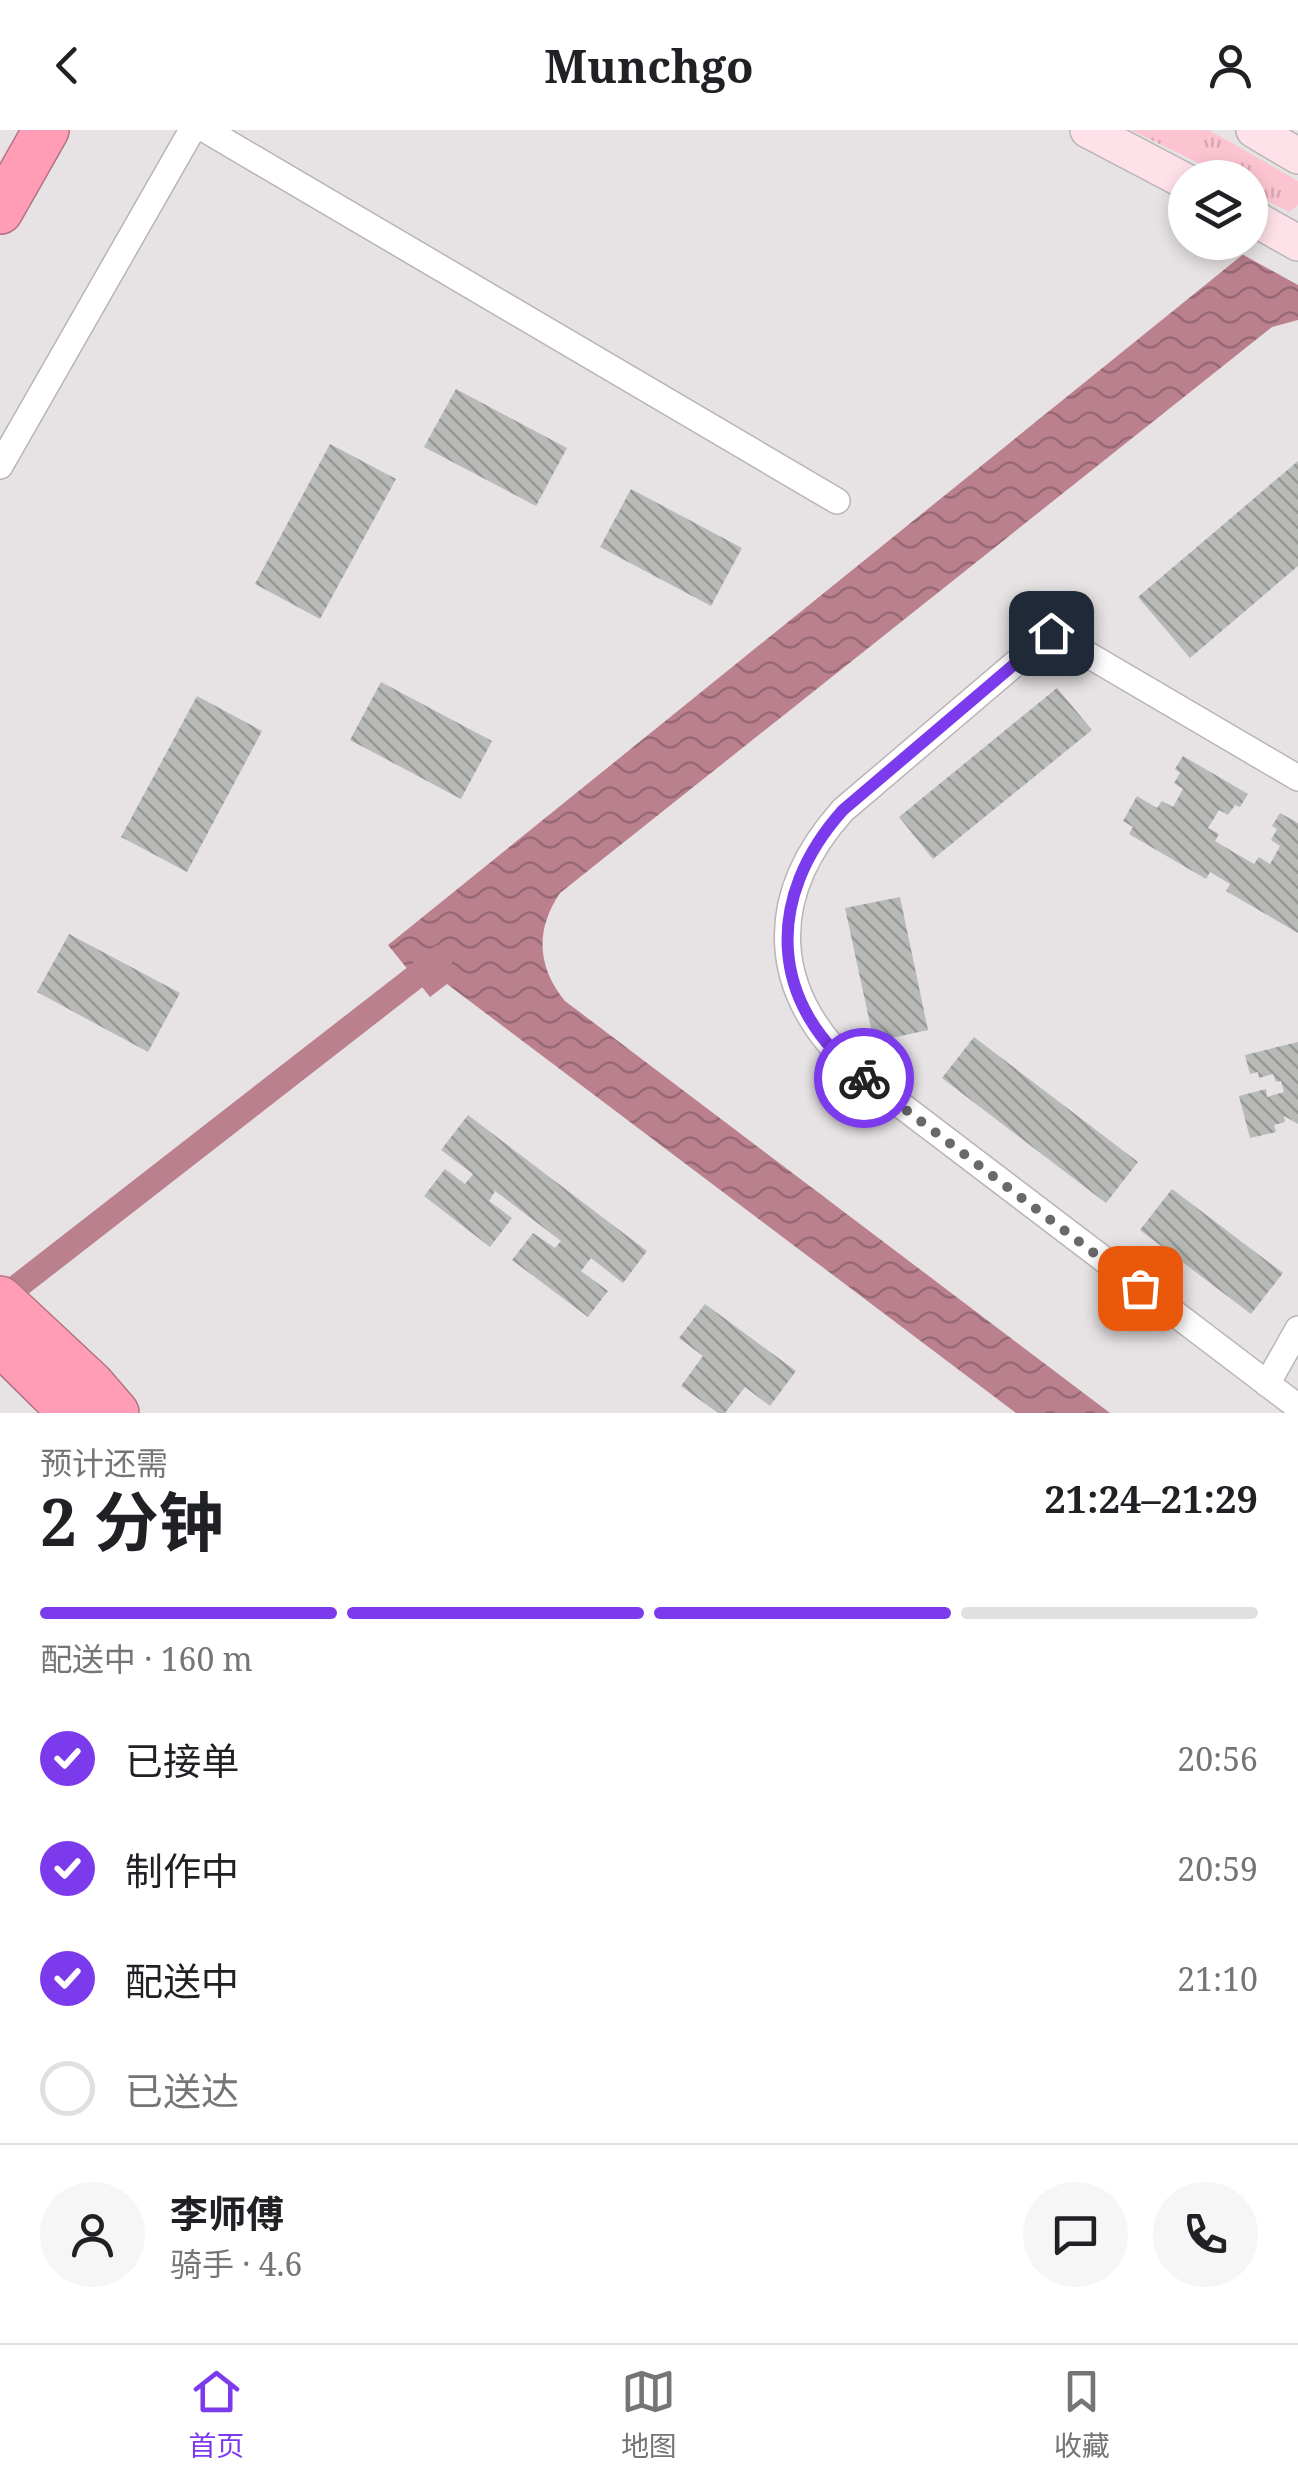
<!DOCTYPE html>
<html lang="zh">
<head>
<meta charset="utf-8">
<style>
	:root { --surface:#fff; --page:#f6f6f6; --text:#202124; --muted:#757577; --line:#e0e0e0; --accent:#7c3aed }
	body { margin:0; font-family:"Noto Serif","Noto Sans SC",serif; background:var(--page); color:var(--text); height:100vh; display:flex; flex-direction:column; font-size:38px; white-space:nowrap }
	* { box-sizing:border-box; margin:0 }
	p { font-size:32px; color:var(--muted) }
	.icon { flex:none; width:55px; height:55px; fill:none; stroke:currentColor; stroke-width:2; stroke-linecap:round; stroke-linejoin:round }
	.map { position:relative; height:1283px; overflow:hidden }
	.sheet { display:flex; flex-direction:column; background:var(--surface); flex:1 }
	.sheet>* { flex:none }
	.buttons { position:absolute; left:1168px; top:30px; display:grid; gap:20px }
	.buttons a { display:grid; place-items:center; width:100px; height:100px; border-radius:50%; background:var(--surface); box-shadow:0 5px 15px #0003; font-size:50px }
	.pin { position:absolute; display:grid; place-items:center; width:85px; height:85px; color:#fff; margin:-42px; border-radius:20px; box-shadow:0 5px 15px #0006 }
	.courier { position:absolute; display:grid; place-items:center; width:100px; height:100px; margin:-50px; border:8px solid #7c3aed; border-radius:50%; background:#fff; color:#222; box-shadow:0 2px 12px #0007 }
	.head em { font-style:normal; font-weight:700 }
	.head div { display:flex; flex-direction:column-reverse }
	.head { display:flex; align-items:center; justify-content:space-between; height:170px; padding:0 40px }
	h1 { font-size:65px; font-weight:700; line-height:75px }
	.bar { display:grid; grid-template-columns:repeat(4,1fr); gap:15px 10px; align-content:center; height:120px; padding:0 40px }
	.bar i { height:12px; border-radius:8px; background:var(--line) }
	.bar .current { background:var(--accent) }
	.bar p { grid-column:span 4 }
	.line { display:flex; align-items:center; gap:25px; padding:0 40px; border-top:2px solid var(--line) }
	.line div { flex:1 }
	.round { display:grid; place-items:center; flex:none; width:105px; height:105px; border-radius:52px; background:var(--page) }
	ol { padding:0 40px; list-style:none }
	li { display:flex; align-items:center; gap:30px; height:110px }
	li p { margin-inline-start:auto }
	li .icon { padding:10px; border-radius:50%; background:var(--accent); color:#fff; stroke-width:4 }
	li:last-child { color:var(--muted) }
	li i { width:55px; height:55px; border:5px solid var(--line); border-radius:50% }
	header { display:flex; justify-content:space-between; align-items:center; height:130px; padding:0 40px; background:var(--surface); font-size:45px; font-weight:700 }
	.dock { display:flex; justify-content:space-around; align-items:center; height:140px; border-top:2px solid var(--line); background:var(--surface); font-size:28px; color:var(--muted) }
	.dock a { display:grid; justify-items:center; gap:5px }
	.dock .current { color:var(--accent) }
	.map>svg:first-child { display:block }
	.grass { fill:url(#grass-tufts) }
	.water { fill:url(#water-waves) }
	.pier { fill:#e7e3e4 }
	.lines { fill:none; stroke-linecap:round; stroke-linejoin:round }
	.canal { stroke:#bb808e; stroke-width:25 }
	.building { fill:url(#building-back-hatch) }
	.street-casing { stroke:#b9b5b6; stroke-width:28 }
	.secondary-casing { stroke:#b9b5b6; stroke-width:38 }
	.highway-casing { stroke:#b37383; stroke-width:48 }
	.street { stroke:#fff; stroke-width:25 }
	.secondary { stroke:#ffe2e9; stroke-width:35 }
	.highway { stroke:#fe9db5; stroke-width:45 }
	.done { stroke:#6a6868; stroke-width:10; stroke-dasharray:0 18 }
	.route { stroke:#7c3aed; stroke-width:12 }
</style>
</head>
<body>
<header><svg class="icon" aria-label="back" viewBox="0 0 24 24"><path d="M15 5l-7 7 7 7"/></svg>Munchgo<svg class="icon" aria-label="person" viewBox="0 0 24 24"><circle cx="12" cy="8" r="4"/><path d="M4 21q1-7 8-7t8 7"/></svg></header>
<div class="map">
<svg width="1298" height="1283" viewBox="0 0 1298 1283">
	<defs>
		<pattern id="grass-tufts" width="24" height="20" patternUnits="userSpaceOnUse" patternTransform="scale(2.5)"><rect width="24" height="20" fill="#fbc4d0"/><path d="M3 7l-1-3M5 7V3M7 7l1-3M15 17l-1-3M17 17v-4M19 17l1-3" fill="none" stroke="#d7a8b2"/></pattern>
		<pattern id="water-waves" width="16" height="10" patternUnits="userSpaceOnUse" patternTransform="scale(2.5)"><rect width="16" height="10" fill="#bb808e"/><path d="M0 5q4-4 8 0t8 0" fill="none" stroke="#986974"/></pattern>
		<pattern id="building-back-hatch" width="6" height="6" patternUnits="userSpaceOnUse" patternTransform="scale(2.5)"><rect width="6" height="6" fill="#b8bab7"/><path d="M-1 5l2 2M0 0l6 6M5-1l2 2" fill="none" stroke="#969795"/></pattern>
	</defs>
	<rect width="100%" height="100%" fill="#e7e3e4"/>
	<path class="grass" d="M1131,0H1209L1298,51V87L1250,61V48L1227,47Z"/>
	<path class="water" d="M1298,80V190L1272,197L560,763C535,800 537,837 565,871L1110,1283H1016L447,854L430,867L388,815Z"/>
	<path class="pier" d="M1298,75V155L1238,122Z"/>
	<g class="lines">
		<path class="canal" d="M0,1170L441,827"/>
	</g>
	<path class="building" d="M456,259L567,318L536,376L424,317Z
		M330,314L396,349L320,489L255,454Z
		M1298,331V436L1190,528L1138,467Z
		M631,359L742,418L711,476L600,417Z
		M381,552L492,611L461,669L350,610Z
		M1057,558L1092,600L933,729L899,687Z
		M197,566L262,601L187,742L121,707Z
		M1183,626L1248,664L1240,677L1235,675L1228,685L1219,680L1208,698L1219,704L1215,711L1235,723L1254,734L1259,727L1270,734L1280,716L1271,710L1277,699L1272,696L1280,683L1298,693V803L1226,761L1230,754L1210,742L1206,749L1129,704L1133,697L1123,691L1137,666L1157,678L1162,671L1173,677L1183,659L1174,653L1180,643L1175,639Z
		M900,767L928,900L874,912L845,778Z
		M69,804L180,863L148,922L37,862Z
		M974,907L1138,1032L1106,1073L942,948Z
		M1298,912V994L1284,986L1285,992L1274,995L1276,1002L1250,1008L1239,966L1266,959L1267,967L1284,962L1281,951L1276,952L1273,944L1259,948L1258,942L1250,944L1245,925Z
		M468,985L647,1121L623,1153L591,1128L581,1141L608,1161L588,1187L512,1130L533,1103L555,1118L561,1111L495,1061L489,1071L512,1088L490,1117L424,1066L445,1039L465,1054L473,1044L441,1020Z
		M1172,1059L1283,1143L1251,1184L1140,1100Z
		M705,1174L796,1241L770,1276L745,1257L725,1283H718L681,1256L703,1226L679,1208Z"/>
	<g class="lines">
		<defs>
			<path id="street" d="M206,0L837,371
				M0,336L192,0
				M1298,648L1051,503L843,680C765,767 769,862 856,941L1298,1277
				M1267,1254L1298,1199"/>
			<path id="secondary" d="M1088,0L1185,51
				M1254,0L1298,26
				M1250,86L1298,113"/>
			<path id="highway" d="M0,81L46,0
				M0,1169L91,1254L116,1283
				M0,1212L72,1283"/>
		</defs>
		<use href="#street" class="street-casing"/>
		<use href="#secondary" class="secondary-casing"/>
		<use href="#highway" class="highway-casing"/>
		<use href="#street" class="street"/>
		<use href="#secondary" class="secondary"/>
		<use href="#highway" class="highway"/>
	</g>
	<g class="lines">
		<path class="done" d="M864,948L1140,1158"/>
		<path class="route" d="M864,948C768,875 764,768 843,680L1051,503"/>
	</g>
</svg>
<div class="buttons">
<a><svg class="icon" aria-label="layers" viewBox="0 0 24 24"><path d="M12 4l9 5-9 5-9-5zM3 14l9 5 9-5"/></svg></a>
</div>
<div class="pin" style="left:1140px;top:1158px;background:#ea580c"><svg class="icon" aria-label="bag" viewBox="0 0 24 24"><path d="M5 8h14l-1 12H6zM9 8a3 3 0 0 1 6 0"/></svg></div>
<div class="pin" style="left:1051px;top:503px;background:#1f2937"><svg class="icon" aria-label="home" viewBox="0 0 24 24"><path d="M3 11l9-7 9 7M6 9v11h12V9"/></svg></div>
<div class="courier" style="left:864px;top:948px"><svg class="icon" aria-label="bike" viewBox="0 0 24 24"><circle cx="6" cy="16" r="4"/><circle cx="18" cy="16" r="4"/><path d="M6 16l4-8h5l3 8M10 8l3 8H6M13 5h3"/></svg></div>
</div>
<section class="sheet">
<div class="head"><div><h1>2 分钟</h1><p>预计还需</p></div><em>21:24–21:29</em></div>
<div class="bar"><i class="current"></i><i class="current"></i><i class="current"></i><i></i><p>配送中 · 160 m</p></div>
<ol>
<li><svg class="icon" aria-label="check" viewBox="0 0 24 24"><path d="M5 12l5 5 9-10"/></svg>已接单<p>20:56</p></li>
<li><svg class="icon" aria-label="check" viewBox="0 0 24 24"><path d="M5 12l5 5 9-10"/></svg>制作中<p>20:59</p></li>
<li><svg class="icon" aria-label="check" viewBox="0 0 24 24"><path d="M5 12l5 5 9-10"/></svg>配送中<p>21:10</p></li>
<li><i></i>已送达</li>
</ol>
<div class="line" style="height:180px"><a class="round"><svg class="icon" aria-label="person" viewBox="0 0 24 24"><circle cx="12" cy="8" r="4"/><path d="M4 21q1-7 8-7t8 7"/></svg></a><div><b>李师傅</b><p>骑手 · 4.6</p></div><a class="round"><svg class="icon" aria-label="chat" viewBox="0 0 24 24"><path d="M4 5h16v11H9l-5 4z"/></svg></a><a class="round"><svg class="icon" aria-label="phone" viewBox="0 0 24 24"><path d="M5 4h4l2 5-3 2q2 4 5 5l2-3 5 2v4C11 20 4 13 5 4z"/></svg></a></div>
</section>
<nav class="dock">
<a class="current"><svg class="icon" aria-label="home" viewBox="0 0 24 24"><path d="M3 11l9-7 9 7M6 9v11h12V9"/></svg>首页</a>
<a><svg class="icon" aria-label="map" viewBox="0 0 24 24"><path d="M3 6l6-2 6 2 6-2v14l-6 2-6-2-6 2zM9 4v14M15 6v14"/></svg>地图</a>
<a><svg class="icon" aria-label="saved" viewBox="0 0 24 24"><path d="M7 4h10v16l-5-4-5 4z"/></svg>收藏</a>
</nav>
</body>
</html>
